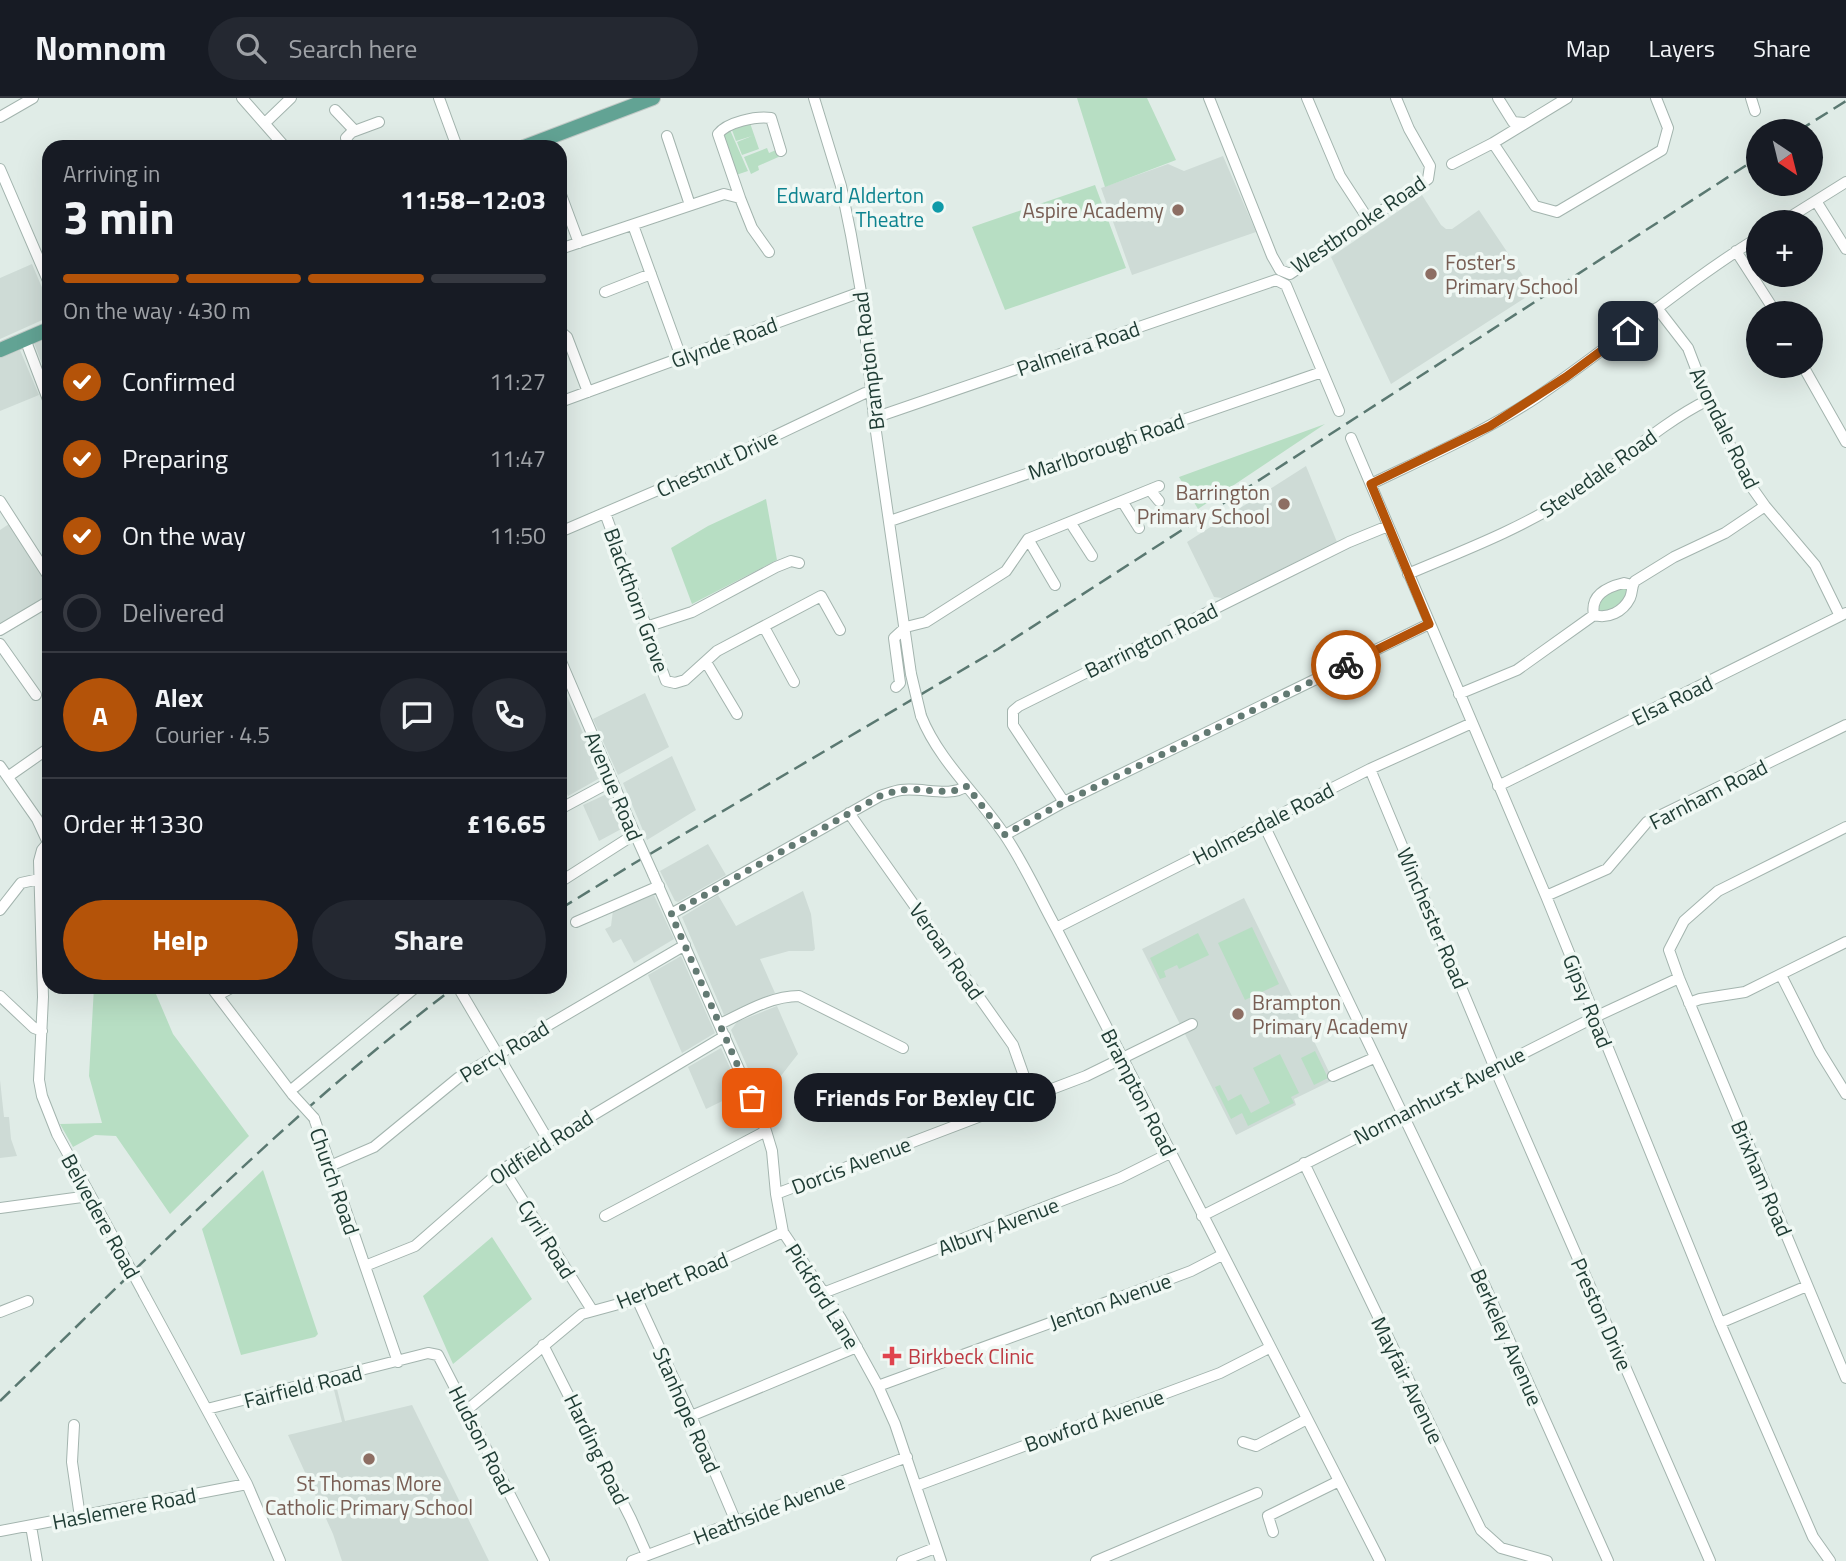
<!DOCTYPE html>
<html lang="en">
<head>
<meta charset="utf-8">
<style>
	:root { --surface:#171b24; --page:#242831; --text:#f1f3f6; --muted:#9ea1a6; --line:#363941; --accent:#b45309 }
	body { margin:0; font-family:"Titillium Web",sans-serif; background:var(--page); color:var(--text); height:100vh; display:flex; flex-direction:column; font-size:26px; white-space:nowrap }
	* { box-sizing:border-box; margin:0 }
	p { font-size:23px; color:var(--muted) }
	.icon { flex:none; width:38px; height:38px; fill:none; stroke:currentColor; stroke-width:2; stroke-linecap:round; stroke-linejoin:round }
	.map { position:relative; flex:1; overflow:hidden }
	.sheet { position:absolute; left:42px; top:42px; width:525px; height:854px; display:flex; flex-direction:column; background:var(--surface); border-radius:21px; box-shadow:0 7px 28px #0002 }
	.sheet>* { flex:none }
	.needle { width:46px; rotate:145deg }
	.buttons { position:absolute; left:1746px; top:21px; display:grid; gap:14px }
	.buttons a { display:grid; place-items:center; width:77px; height:77px; border-radius:50%; background:var(--surface); box-shadow:0 7px 28px #0002; font-size:35px }
	.pin { position:absolute; display:grid; place-items:center; width:60px; height:60px; color:#fff; margin:-30px; border-radius:14px; box-shadow:0 4px 10px #0006 }
	.courier { position:absolute; display:grid; place-items:center; width:70px; height:70px; margin:-35px; border:5px solid #b45309; border-radius:50%; background:#fff; color:#222; box-shadow:0 2px 9px #0007 }
	.bubble { position:absolute; height:49px; border-radius:24px; background:var(--surface); box-shadow:0 7px 28px #0002; font-size:23px; font-weight:700; line-height:49px; text-align:center }
	.summary em { font-style:normal; font-weight:700 }
	.summary div { display:flex; flex-direction:column-reverse }
	.summary { display:flex; align-items:center; justify-content:space-between; height:119px; padding:0 21px }
	h1 { font-size:46px; font-weight:700; line-height:52px }
	.bar { display:grid; grid-template-columns:repeat(4,1fr); gap:10px 7px; align-content:center; height:84px; padding:0 21px }
	.bar i { height:9px; border-radius:5px; background:var(--line) }
	.bar .selected { background:var(--accent) }
	.bar p { grid-column:span 4 }
	.line { display:flex; align-items:center; gap:18px; padding:0 21px; border-top:2px solid var(--line) }
	.line div { flex:1 }
	.round { display:grid; place-items:center; flex:none; width:74px; height:74px; border-radius:37px; background:var(--page) }
	ol { padding:0 21px; list-style:none }
	li { display:flex; align-items:center; gap:21px; height:77px }
	li p { margin-inline-start:auto }
	li .icon { padding:7px; border-radius:50%; background:var(--accent); color:#fff; stroke-width:4 }
	li:last-child { color:var(--muted) }
	li i { width:38px; height:38px; border:4px solid var(--line); border-radius:50% }
	.button { display:flex; gap:14px; margin-top:auto; padding:14px 21px }
	.button a { flex:1; height:80px; border-radius:42px; background:var(--accent); color:#fff; font-size:28px; font-weight:700; line-height:80px; text-align:center }
	.button a+a { background:var(--page); color:var(--text) }
	header { display:flex; align-items:center; gap:42px; box-sizing:border-box; height:98px; padding:0 35px; background:var(--surface); border-bottom:2px solid var(--line) }
	header strong { font-size:33px }
	nav { display:flex; gap:38px; margin-inline-start:auto; font-size:24px }
	.search { width:490px; height:63px; background:var(--page); display:flex; align-items:center; gap:18px; box-sizing:border-box; padding:0 24px; border-radius:38px; color:var(--muted); font-size:26px }
	.map>svg:first-child { display:block }
	.built { fill:#cedbd6 }
	.green { fill:#b7dec3 }
	.lines { fill:none; stroke-linecap:round; stroke-linejoin:round }
	.minor-casing { stroke:#a3b4ae; stroke-width:12 }
	.major-casing { stroke:#c1c9c6; stroke-width:16 }
	.minor { stroke:#fff; stroke-width:10 }
	.major { stroke:#62a394; stroke-width:14 }
	.rail { stroke:#5a7871; stroke-width:2.5; stroke-dasharray:14 7; stroke-linecap:butt }
	.minor-bridge-casing { stroke:#a3b4ae; stroke-width:12; stroke-linecap:butt }
	.minor-bridge { stroke:#fff; stroke-width:10 }
	.done { stroke:#637a73; stroke-width:7; stroke-dasharray:0 12.6 }
	.route { stroke:#b45309; stroke-width:9 }
	.culture-dot { fill:#0f9aa8; stroke:#f0f8f4; stroke-width:2.5 }
	.education-dot { fill:#8d6e63; stroke:#f0f8f4; stroke-width:2.5 }
	.health-dot { fill:#e0444e; stroke:#f0f8f4; stroke-width:2.5 }
	.labels { text-anchor:middle; dominant-baseline:central; stroke-width:7; stroke-linejoin:round; paint-order:stroke }
	.culture-label { font-size:21px; fill:#0d838f; stroke:#f0f8f4; text-anchor:end }
	.education-label { font-size:21px; fill:#785e54; stroke:#f0f8f4; text-anchor:end }
	.street-label { font-size:21px; fill:#203d35; stroke:#f0f8f4 }
	.health-label { font-size:21px; fill:#be3a42; stroke:#f0f8f4; text-anchor:start }
</style>
</head>
<body>
<header>
<strong>Nomnom</strong>
<div class="search"><svg class="icon" aria-label="search" viewBox="0 0 24 24"><circle cx="10" cy="10" r="6"/><path d="M15 15l6 6"/></svg>Search here</div>
<nav><a>Map</a><a>Layers</a><a>Share</a></nav>
</header>
<div class="map">
<svg width="1846" height="1463" viewBox="0 0 1846 1463">
	<rect width="100%" height="100%" fill="#e0ece7"/>
	<path class="built" d="M1223,58L1256,134L1132,177L1101,90L1168,66L1184,73Z
		M1422,97L1441,127L1446,131H1452L1479,112L1534,194L1391,286L1331,159Z
		M32,166L49,206V219L0,241V180Z
		M49,239V284L34,245Z
		M20,252L39,297L0,313V260Z
		M1306,368L1337,444L1222,500L1214,499L1187,444Z
		M12,424L49,483V501L0,530V432Z
		M560,589L564,591L601,677L600,680L568,698L560,680Z
		M645,595L669,649L618,677L593,621Z
		M672,658L696,712L647,742L623,685Z
		M609,695L625,729L599,743L583,707Z
		M708,746L726,777L678,804L675,803L660,773Z
		M803,793L811,816L815,851L813,853H789L760,861L775,895L724,917L682,819L718,797L736,828Z
		M653,795L674,841L634,865L621,841L613,845L605,831L611,828L613,812Z
		M1244,800L1333,982L1294,1001L1296,1007L1236,1037L1142,851Z
		M681,858L715,935L682,955L648,877Z
		M777,908L798,956L762,1002L731,932L737,924Z
		M721,950L741,994L706,1011L688,969Z
		M0,982L4,1019H9L11,1041L17,1058L0,1060Z
		M336,1287L345,1323L412,1307L489,1463H342L333,1436L288,1337L342,1324L333,1288Z"/>
	<path class="green" d="M1077,0H1147L1176,62L1105,89Z
		M750,25L759,51L742,57L737,44L752,38L736,43L732,32Z
		M730,32L748,73L736,77L723,38Z
		M767,50L769,55L776,52L783,57L758,68L759,72L751,76L744,59Z
		M1095,87L1126,170L1005,212L972,129Z
		M1325,326L1198,411L1179,379Z
		M766,401L777,462L692,506L671,450L708,428Z
		M1623,489L1627,490L1626,499L1610,514L1598,513L1602,499Z
		M1252,829L1279,886L1245,902L1218,845Z
		M1198,835L1209,857L1179,871L1177,867L1164,873L1166,879L1160,881L1150,860Z
		M94,889H153L173,936L249,1038L170,1116L116,1038L95,1037L73,1049L60,1026L102,1025L89,978Z
		M1315,953L1328,980L1314,987L1301,960Z
		M1280,956L1299,995L1291,999L1294,1005L1248,1028L1242,1015L1231,1021L1215,989L1220,987L1228,1003L1241,996L1251,1015L1270,1005L1253,970Z
		M263,1072L318,1236L315,1239L241,1257L202,1131Z
		M492,1139L532,1201L453,1266L423,1198Z"/>
	<g class="lines">
		<defs>
			<path id="minor" d="M242,0L285,49
				M439,0L457,49
				M814,0L841,88L851,137L861,194L874,320L911,576
				M1209,0L1272,158L1280,172L1290,176L1428,81L1430,68L1409,31L1396,0
				M1307,0L1340,78L1368,121
				M1498,0L1513,24L1524,25
				M1751,0L1755,13
				M335,12L355,33
				M0,19L33,0
				M266,24L291,0
				M667,38L690,107
				M1493,45L1535,108L1557,114L1662,52L1668,30L1656,0
				M349,49L346,40L352,34L379,24
				M377,49L379,48
				M1452,66L1493,45L1567,0
				M0,71L49,185
				M560,94L579,145
				M740,100L718,36C727,24 756,18 771,20L781,53
				M1816,103L1846,151
				M1782,124L1846,84
				M633,127L681,259
				M560,151L724,96L740,100L752,130L769,154
				M1736,153L1776,215
				M605,194L651,176
				M1657,210L1688,250L1708,302L1748,384L1765,408L1815,467L1840,518
				M560,233L567,239L588,294
				M25,241L49,304
				M1803,268L1846,344
				M560,304L861,194
				M874,320L1276,182L1286,187L1339,313
				M1351,340L1546,798L1720,1225L1813,1439L1830,1463
				M1371,386C1427,359 1485,334 1537,299C1613,248 1681,187 1759,139
				M1150,392L1159,403
				M0,403L49,479
				M1122,403L1139,430
				M605,415L666,583L675,585L685,582L717,553L821,498L840,532
				M890,423L1322,274
				M1070,424L1092,458
				M560,434L686,380L865,295H872
				M1028,441L1055,487
				M1408,476C1462,453 1518,432 1568,400C1616,369 1657,327 1708,302
				M1632,487L1624,485C1607,489 1590,497 1594,517C1608,521 1623,514 1630,500C1633,493 1631,489 1635,483L1674,459L1725,435L1765,408
				M646,529L692,514L776,469L791,463L799,465
				M764,529L794,584
				M0,532L49,503
				M0,546L36,597
				M560,561L635,736L560,784
				M706,564L737,616
				M896,589L900,585L894,540L906,529L926,524L1006,473L1028,441L1159,388
				M1459,596L1517,572L1594,517
				M921,618C939,663 977,696 1004,736C1024,765 1039,799 1056,830L1380,1463
				M0,668L37,721L49,747
				M1370,671L1499,980L1710,1463
				M9,678L49,650
				M1498,688L1846,515
				M1064,704L1013,627V613L1019,608L1349,444L1388,428
				M560,711L612,683
				M849,715L1013,947L1031,998
				M1263,725L1485,1188L1608,1463
				M1846,729L1718,793L1684,823L1669,852L1679,880L1846,1280
				M1005,737L1064,704L1429,526
				M47,746L42,752L39,763L43,899L39,982L42,998L57,1036L123,1157
				M653,776L766,1033L772,1053L776,1096L783,1134L840,1219L878,1288L895,1326L941,1463
				M1546,798L1607,771L1647,724L1846,627
				M0,812L21,785L39,781
				M671,816L880,698C887,696 894,693 901,692C922,689 951,700 966,688
				M576,824L659,788
				M1056,830L1370,671L1472,625
				M1781,877L1820,954L1846,996
				M211,889L293,997
				M458,889L548,1042
				M218,897L233,889
				M0,898L34,930L42,933
				M1689,905L1700,901L1745,894L1846,844
				M720,926C745,914 771,898 799,898L903,950
				M1333,978L1374,960
				M290,993L416,889
				M314,1020L398,1264
				M1304,1065L1481,1432L1501,1450L1547,1463
				M330,1068L374,1049L458,980L685,847
				M503,1071L592,1212
				M776,1096L1086,978L1192,926
				M0,1110L82,1099L89,1095
				M605,1118L766,1033
				M1202,1118L1595,919L1679,880
				M365,1168L415,1148L503,1071L725,938
				M823,1195L1120,1080L1170,1055
				M144,1196L247,1386L280,1463
				M637,1201L691,1318L736,1424
				M0,1214L28,1203
				M1720,1225L1807,1188
				M543,1247L631,1421L647,1457
				M878,1288L1151,1188L1191,1173L1222,1157
				M207,1311L428,1255L438,1257L544,1463
				M467,1312L582,1216L637,1201L783,1134
				M691,1318L857,1249
				M74,1327L72,1364L80,1419
				M1243,1344L1256,1348L1307,1321
				M916,1388L1220,1275L1269,1250
				M31,1428L37,1463
				M0,1433L247,1386
				M1273,1434L1268,1418L1339,1383
				M632,1463L907,1359
				M902,1463L935,1450
				M1096,1463L1257,1395"/>
			<path id="major" d="M524,49L653,0
				M0,252L49,231"/>
		</defs>
		<use href="#minor" class="minor-casing"/>
		<use href="#major" class="major-casing"/>
		<use href="#minor" class="minor"/>
		<use href="#major" class="major"/>
		<path class="rail" d="M1798,33L1846,3
			M560,811L633,766L998,551L1759,59
			M0,1303C148,1160 291,1013 455,889"/>
		<defs>
			<path id="minor-bridge" d="M911,576L921,618
				M635,736L653,776
				M293,997L314,1020
				M123,1157L144,1196"/>
		</defs>
		<use href="#minor-bridge" class="minor-bridge-casing"/>
		<use href="#minor-bridge" class="minor-bridge"/>
	</g>
	<g class="lines">
		<path class="done" d="M752,1000L671,816L880,698C887,696 894,693 901,692C922,689 951,699 967,688L1004,737L1064,704L1346,567"/>
		<path class="route" d="M1346,567L1429,526L1371,386L1490,328L1566,279L1628,233"/>
	</g>
	<circle class="culture-dot" cx="938" cy="109" r="7"/>
	<g class="education-dot">
		<circle cx="1178" cy="112" r="7"/>
		<circle cx="1431" cy="176" r="7"/>
		<circle cx="1284" cy="406" r="7"/>
		<circle cx="1238" cy="916" r="7"/>
		<circle cx="369" cy="1361" r="7"/>
	</g>
	<path class="health-dot" d="M888.5 1247.5h7v7h7v7h-7v7h-7v-7h-7v-7h7z"/>
	<g class="labels">
		<g class="culture-label">
			<text x="924" y="97">Edward Alderton<tspan x="924" dy="24">Theatre</tspan></text>
		</g>
		<g class="education-label">
			<text x="1164" y="112">Aspire Academy</text>
			<text x="1445" y="164" text-anchor="start">Foster's<tspan x="1445" dy="24">Primary School</tspan></text>
			<text x="1270" y="394">Barrington<tspan x="1270" dy="24">Primary School</tspan></text>
			<text x="1252" y="904" text-anchor="start">Brampton<tspan x="1252" dy="24">Primary Academy</tspan></text>
			<text x="369" y="1385" text-anchor="middle">St Thomas More<tspan x="369" dy="24">Catholic Primary School</tspan></text>
		</g>
		<g class="street-label">
			<text transform="translate(1358 126) rotate(-34)">Westbrooke Road</text>
			<text transform="translate(724 244) rotate(-20)">Glynde Road</text>
			<text transform="translate(1078 250) rotate(-19)">Palmeira Road</text>
			<text transform="translate(868 263) rotate(-97)">Brampton Road</text>
			<text transform="translate(1725 330) rotate(64)">Avondale Road</text>
			<text transform="translate(1106 348) rotate(-19)">Marlborough Road</text>
			<text transform="translate(717 365) rotate(-25)">Chestnut Drive</text>
			<text transform="translate(1598 375) rotate(-35)">Stevedale Road</text>
			<text transform="translate(637 502) rotate(70)">Blackthorn Grove</text>
			<text transform="translate(1151 542) rotate(-26)">Barrington Road</text>
			<text transform="translate(1672 602) rotate(-26)">Elsa Road</text>
			<text transform="translate(614 688) rotate(67)">Avenue Road</text>
			<text transform="translate(1708 696) rotate(-27)">Farnham Road</text>
			<text transform="translate(1263 725) rotate(-27)">Holmesdale Road</text>
			<text transform="translate(1433 820) rotate(67)">Winchester Road</text>
			<text transform="translate(947 853) rotate(55)">Veroan Road</text>
			<text transform="translate(1588 903) rotate(68)">Gipsy Road</text>
			<text transform="translate(504 953) rotate(-31)">Percy Road</text>
			<text transform="translate(1139 994) rotate(63)">Brampton Road</text>
			<text transform="translate(1439 997) rotate(-27)">Normanhurst Avenue</text>
			<text transform="translate(541 1049) rotate(-33)">Oldfield Road</text>
			<text transform="translate(851 1067) rotate(-21)">Dorcis Avenue</text>
			<text transform="translate(1762 1080) rotate(67)">Brixham Road</text>
			<text transform="translate(335 1083) rotate(71)">Church Road</text>
			<text transform="translate(101 1118) rotate(61)">Belvedere Road</text>
			<text transform="translate(998 1128) rotate(-21)">Albury Avenue</text>
			<text transform="translate(547 1141) rotate(58)">Cyril Road</text>
			<text transform="translate(672 1182) rotate(-22)">Herbert Road</text>
			<text transform="translate(823 1198) rotate(58)">Pickford Lane</text>
			<text transform="translate(1110 1203) rotate(-20)">Jenton Avenue</text>
			<text transform="translate(1602 1216) rotate(66)">Preston Drive</text>
			<text transform="translate(1507 1239) rotate(66)">Berkeley Avenue</text>
			<text transform="translate(1408 1282) rotate(64)">Mayfair Avenue</text>
			<text transform="translate(303 1288) rotate(-14)">Fairfield Road</text>
			<text transform="translate(687 1312) rotate(66)">Stanhope Road</text>
			<text transform="translate(1094 1322) rotate(-20)">Bowford Avenue</text>
			<text transform="translate(482 1342) rotate(63)">Hudson Road</text>
			<text transform="translate(597 1351) rotate(64)">Harding Road</text>
			<text transform="translate(124 1410) rotate(-11)">Haslemere Road</text>
			<text transform="translate(769 1411) rotate(-21)">Heathside Avenue</text>
		</g>
		<g class="health-label">
			<text x="908" y="1258">Birkbeck Clinic</text>
		</g>
	</g>
</svg>
<div class="buttons">
<a><svg class="needle" viewBox="-14 -14 28 28"><path d="M0-13l5 13h-10z" fill="#e53935"/><path d="M0 13l5-13h-10z" fill="#9ea1a6"/></svg></a>
<a>+</a>
<a>−</a>
</div>
<div class="pin" style="left:752px;top:1000px;background:#ea580c"><svg class="icon" aria-label="bag" viewBox="0 0 24 24"><path d="M5 8h14l-1 12H6zM9 8a3 3 0 0 1 6 0"/></svg></div>
<div class="pin" style="left:1628px;top:233px;background:#1f2937"><svg class="icon" aria-label="home" viewBox="0 0 24 24"><path d="M3 11l9-7 9 7M6 9v11h12V9"/></svg></div>
<div class="courier" style="left:1346px;top:567px"><svg class="icon" aria-label="bike" viewBox="0 0 24 24"><circle cx="6" cy="16" r="4"/><circle cx="18" cy="16" r="4"/><path d="M6 16l4-8h5l3 8M10 8l3 8H6M13 5h3"/></svg></div>
<div class="bubble" style="left:794px;top:975px;width:262px">Friends For Bexley CIC</div>
<section class="sheet">
<div class="summary"><div><h1>3 min</h1><p>Arriving in</p></div><em>11:58–12:03</em></div>
<div class="bar"><i class="selected"></i><i class="selected"></i><i class="selected"></i><i></i><p>On the way · 430 m</p></div>
<ol>
<li><svg class="icon" aria-label="check" viewBox="0 0 24 24"><path d="M5 12l5 5 9-10"/></svg>Confirmed<p>11:27</p></li>
<li><svg class="icon" aria-label="check" viewBox="0 0 24 24"><path d="M5 12l5 5 9-10"/></svg>Preparing<p>11:47</p></li>
<li><svg class="icon" aria-label="check" viewBox="0 0 24 24"><path d="M5 12l5 5 9-10"/></svg>On the way<p>11:50</p></li>
<li><i></i>Delivered</li>
</ol>
<div class="line" style="height:126px"><b class="round" style="background:var(--accent);color:#fff">A</b><div><b>Alex</b><p>Courier · 4.5</p></div><a class="round"><svg class="icon" aria-label="chat" viewBox="0 0 24 24"><path d="M4 5h16v11H9l-5 4z"/></svg></a><a class="round"><svg class="icon" aria-label="phone" viewBox="0 0 24 24"><path d="M5 4h4l2 5-3 2q2 4 5 5l2-3 5 2v4C11 20 4 13 5 4z"/></svg></a></div>
<div class="line" style="height:91px"><div>Order #1330</div><b>£16.65</b></div>
<div class="button"><a>Help</a><a>Share</a></div>
</section>
</div>
</body>
</html>
